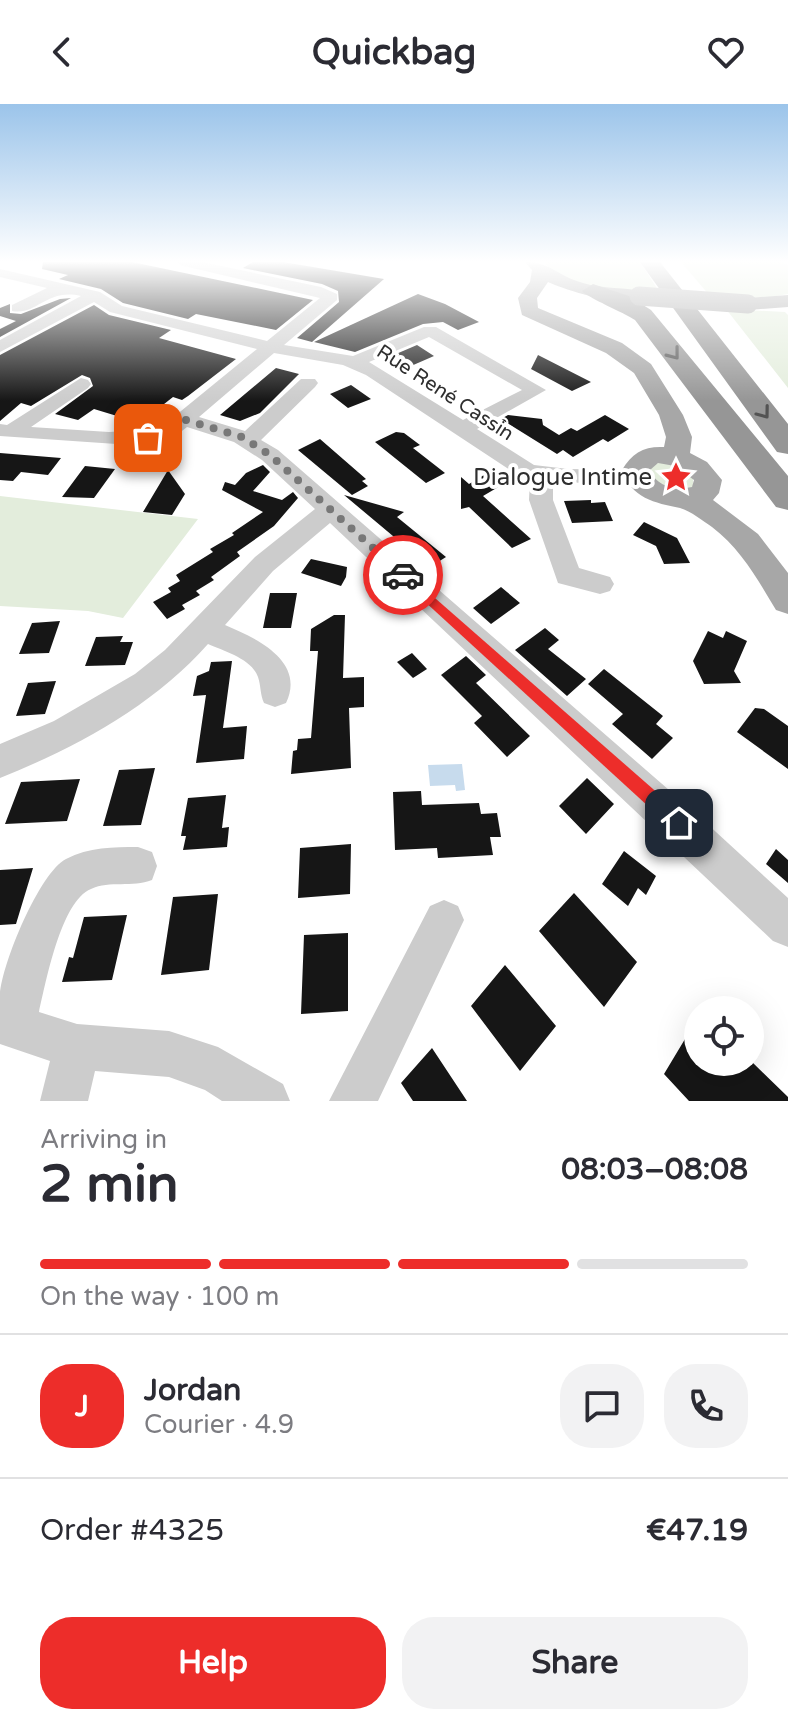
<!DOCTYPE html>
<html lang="en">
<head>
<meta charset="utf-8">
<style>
	:root { --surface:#fff; --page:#f2f2f3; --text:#2b2b33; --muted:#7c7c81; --line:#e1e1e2; --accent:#ed2d2a }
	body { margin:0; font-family:"Varela Round",sans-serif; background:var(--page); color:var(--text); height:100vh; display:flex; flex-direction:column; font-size:30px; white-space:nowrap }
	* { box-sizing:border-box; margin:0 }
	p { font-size:26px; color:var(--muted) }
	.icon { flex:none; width:44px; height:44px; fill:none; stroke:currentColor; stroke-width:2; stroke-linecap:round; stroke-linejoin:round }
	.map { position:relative; height:997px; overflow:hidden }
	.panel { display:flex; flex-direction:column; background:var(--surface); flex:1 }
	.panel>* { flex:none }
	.fabs { position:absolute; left:684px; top:892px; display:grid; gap:16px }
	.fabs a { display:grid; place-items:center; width:80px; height:80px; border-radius:50%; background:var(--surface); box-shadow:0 8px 32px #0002; font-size:40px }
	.pin { position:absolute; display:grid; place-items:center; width:68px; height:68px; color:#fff; margin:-34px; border-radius:16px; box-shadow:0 4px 12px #0006 }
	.courier { position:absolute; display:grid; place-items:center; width:80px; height:80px; margin:-40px; border:6px solid #ed2d2a; border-radius:50%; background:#fff; color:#222; box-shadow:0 2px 10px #0007 }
	.summary em { font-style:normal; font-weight:800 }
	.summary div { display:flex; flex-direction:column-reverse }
	.summary { display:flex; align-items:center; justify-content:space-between; height:136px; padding:0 40px }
	h1 { font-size:52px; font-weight:800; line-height:60px }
	.bar { display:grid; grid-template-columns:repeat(4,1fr); gap:12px 8px; align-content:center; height:96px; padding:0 40px }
	.bar i { height:10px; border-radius:6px; background:var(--line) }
	.bar .current { background:var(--accent) }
	.bar p { grid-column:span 4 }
	.line { display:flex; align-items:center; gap:20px; padding:0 40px; border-top:2px solid var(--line) }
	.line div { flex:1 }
	.round { display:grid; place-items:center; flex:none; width:84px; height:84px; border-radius:32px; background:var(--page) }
	.action { display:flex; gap:16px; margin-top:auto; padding:16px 40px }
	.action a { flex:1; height:92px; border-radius:32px; background:var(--accent); color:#fff; font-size:32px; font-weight:800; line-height:92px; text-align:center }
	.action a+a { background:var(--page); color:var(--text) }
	header { display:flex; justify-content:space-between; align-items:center; height:104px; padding:0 40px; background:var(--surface); font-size:36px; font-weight:800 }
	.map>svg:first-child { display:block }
	.green { fill:#e3eddc }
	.water { fill:#c7dbed }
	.building { fill:#161616 }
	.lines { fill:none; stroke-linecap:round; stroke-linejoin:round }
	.minor { fill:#ccc; fill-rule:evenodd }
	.major { fill:#a7a7a7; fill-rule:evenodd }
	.highway { fill:#969696; fill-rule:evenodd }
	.major-bridge { stroke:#a7a7a7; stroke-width:19 }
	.oneway { stroke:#535353 }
	.route { fill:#ed2d2a }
	.done { stroke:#787878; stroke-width:8; stroke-dasharray:0 14.4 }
	.labels { text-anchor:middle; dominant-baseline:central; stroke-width:8; stroke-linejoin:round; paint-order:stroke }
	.far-street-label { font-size:20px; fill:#2f2f2f; stroke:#fff }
	.poi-label { font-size:24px; fill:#2f2f2f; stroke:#fff; text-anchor:end }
</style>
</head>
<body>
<header><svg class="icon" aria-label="back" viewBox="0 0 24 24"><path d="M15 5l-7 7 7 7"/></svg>Quickbag<svg class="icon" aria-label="heart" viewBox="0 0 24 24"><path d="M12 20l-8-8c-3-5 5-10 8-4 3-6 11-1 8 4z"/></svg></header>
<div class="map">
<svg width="788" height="997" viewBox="0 0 788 997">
	<rect width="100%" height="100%" fill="#fff"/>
	<path class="green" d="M545,158H640L660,189C631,187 560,187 545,158Z
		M681,158H781L788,161V190L764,194L710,192Z
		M726,205L785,208L788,211V284Z
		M660,358L675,360L693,372V382L689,385L667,387L645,366Z
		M0,392L198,415L123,514L88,507L0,502Z"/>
	<path class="water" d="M462,660L465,686L456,687L455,681L430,682L428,661Z"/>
	<path class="building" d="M43,158H132L313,196L276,226L196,210L188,215L123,199L101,185L59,175L68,171L42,165Z
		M253,158H283L384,175L312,238L297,234L339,198L338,187L322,180L243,164Z
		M418,190L445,200L479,218L458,226L443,218L423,220L355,248L314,238Z
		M71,194L0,233V225L16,217L0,212V204L10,200V209L21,210L60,195Z
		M94,201L109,211L171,226L159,234L236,255L188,292L182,296L173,293L140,319L94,305L78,316L55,310L93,282L90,274L82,271L31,302L21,299L0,317V251Z
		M417,241L434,252L411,262L389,253Z
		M538,251L591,278L572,287L531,265Z
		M276,264L299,270L260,309L240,317L220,311Z
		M351,281L371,295L348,304L330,290Z
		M508,311L542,315L543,321L559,331L571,324L577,327L605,311L629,325L608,338L603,335L573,353L563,346L557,350L501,315Z
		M396,328L404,329L420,341L413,344L445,369L426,379L375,338Z
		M320,335L366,375L362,377L368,382L352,391L298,346Z
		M0,349L61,354L48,371L21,368L13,377L0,376Z
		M263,361L270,368L253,387L282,396L293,388L298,394L274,422L237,448L240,452L211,473L214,476L196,487L200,491L182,501L185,505L167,515L153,498L171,488L168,484L180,477L176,471L213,448L210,445L234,431L232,429L263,408L222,386L225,378L235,381L246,369Z
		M85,362L115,365L94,394L62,393Z
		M168,366L185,390L172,411L143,408Z
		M484,371L500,382L483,392L531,435L512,444L469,403L461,405V373L469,380Z
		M344,391L404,408L397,413L446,453L430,463Z
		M591,396V399L605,398L613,417L572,419L564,397Z
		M644,418L677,434L690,459L664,460L656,442L633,431Z
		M311,455L347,463L346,473L341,482L301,469Z
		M501,483L520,499L491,520L473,504Z
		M270,489H297L291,524H263Z
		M334,511H345L343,574L364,573V603L349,604L351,664L291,670L293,647L297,646L298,635L311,634L318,547H310L311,525Z
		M60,517L49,549L19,550L32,519Z
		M545,524L559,536L548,545L586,575L567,592L515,546Z
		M708,527L723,534L726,527L747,537L734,567L741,579L704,580L693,557Z
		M123,532L120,538H133L125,561L85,562L96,533Z
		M412,549L427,565L413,574L397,558Z
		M466,552L486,571L476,579L530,632L507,653L474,619L482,612L441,571Z
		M232,557L223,624L247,622L244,655L196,659L206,591L193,592L197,572L209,567L211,558Z
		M604,565L663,612L656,620L673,634L652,655L612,620L623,610L588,580Z
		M56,577L45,610L16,612L28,579Z
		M755,604L764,605L788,622V665L737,628Z
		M155,664L141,721L103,722L119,666Z
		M587,674L614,700L586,730L559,702Z
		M80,675L67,717L5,720L21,678Z
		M421,687L422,701L479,699L481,710L497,709L501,733H490L493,751L438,754L437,744L395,746L393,688Z
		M226,691L222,724L229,723L227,743L183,746L186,732H181L188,694Z
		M351,740L350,790L298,794L300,744Z
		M776,745L788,756V779L766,760Z
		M624,747L656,772L646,791L638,784L628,802L602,780Z
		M33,764L16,820L0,821V766Z
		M574,789L637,858L604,903L539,827Z
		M218,790L209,866L161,871L173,793Z
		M127,811L112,876L62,878L69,853L73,854L84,813Z
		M348,829V907L301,910L304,831Z
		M505,861L556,922L520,967L471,902Z
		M685,935L698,948V958H752L788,993V997H689L664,970Z
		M432,944L467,997H413L401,979Z"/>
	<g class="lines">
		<path class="minor" d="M178,158H202L321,183L337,190V196L284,241L353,252L424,223H436L546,286L477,325L534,361L568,365L643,366L646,371L643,376L635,378L553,379V396L579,464L610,473L614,480L610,487L600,490L558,479L529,396L530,375L519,372L366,271L343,261L274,249L199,313L245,327L301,275H315L318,279L315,283L261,336L278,346L692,706L788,794V843L773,837L330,419L273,467L225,521C256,534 306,557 286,599L275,603L264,599C260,590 261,582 258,573C252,555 224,547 208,540C153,602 77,643 0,674V640L54,617L135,570L165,546L255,453L315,405L262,356L234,338L187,323L173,334L131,341L0,332V320L7,321L81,274L88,276L91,280L88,284L31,323L109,328L159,325L257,245L110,208L94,198L0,248V236L81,192C46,184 37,212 12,207V201L47,184L0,173V165L100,188L122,202L267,237L320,194L180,161ZM429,233L522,286L463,316L369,258Z
			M138,743L152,748L157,762L152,776C132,784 110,776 91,785C61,797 46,878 39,908L77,920L169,927L218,943L283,980L290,997H222L205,986L169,973L95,967L88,997H40L50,957L0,940C0,923 0,907 0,890C2,860 39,769 66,755C89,743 113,743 138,743Z
			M444,796L458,802L464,816L378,997H329L430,802Z"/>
		<path class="major" d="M525,158C551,158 557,172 583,179C603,185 625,183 646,188L648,192C633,207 567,187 548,178L537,194L538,204L622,239L651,260L683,311L692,333L690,349L707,358L722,376L719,389L713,396L758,430L788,469V510L776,506C758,476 741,445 712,423C703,417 691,407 680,404C655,399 631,394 622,366C632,349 644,342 664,343L666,333L659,311L634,269L606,249L522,211L518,194L530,178L532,166ZM658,359L675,362L694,376L692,383C675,387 657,383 650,366Z
			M788,191V203L748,206L738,200L748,194Z"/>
		<path class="highway" d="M640,158H660L788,320V350L777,348Z
			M593,180L629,192L651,206L788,372V406L776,403L635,216C623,208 588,194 582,187Z"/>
		<path class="major-bridge" d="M639,192L748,200"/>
	</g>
	<defs><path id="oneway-chevron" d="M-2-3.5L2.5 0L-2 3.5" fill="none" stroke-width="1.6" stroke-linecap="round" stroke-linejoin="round" transform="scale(2)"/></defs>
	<g class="oneway">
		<use href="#oneway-chevron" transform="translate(674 250) rotate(52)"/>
		<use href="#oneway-chevron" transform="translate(764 309) rotate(53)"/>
	</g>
	<linearGradient id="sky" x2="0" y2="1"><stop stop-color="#9bc4ea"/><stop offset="0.53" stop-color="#fff"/><stop offset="1" stop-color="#fff" stop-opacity="0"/></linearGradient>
	<rect width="788" height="297" fill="url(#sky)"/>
	<path class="route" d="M403,466L685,713L688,719L685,725L679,727L673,725L399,474V468Z"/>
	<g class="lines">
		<path class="done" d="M148,334L172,328L186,316L242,333L270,351L403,471"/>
	</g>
	<defs>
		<symbol id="sight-bare" viewBox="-9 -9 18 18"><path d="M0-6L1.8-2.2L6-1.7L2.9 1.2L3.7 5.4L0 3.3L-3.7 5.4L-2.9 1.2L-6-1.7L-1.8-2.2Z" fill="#ed2d2a" stroke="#fff" stroke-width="2.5" paint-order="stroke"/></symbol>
	</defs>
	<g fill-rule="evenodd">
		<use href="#sight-bare" x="654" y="351" width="44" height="44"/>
	</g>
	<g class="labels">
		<g class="far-street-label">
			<text transform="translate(445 289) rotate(33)">Rue René Cassin</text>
		</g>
		<g class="poi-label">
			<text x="652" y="373">Dialogue Intime</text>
		</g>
	</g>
</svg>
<div class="fabs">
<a><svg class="icon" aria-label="locate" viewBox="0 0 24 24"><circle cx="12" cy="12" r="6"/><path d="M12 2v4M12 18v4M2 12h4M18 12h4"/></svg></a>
</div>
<div class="pin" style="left:148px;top:334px;background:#ea580c"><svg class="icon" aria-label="bag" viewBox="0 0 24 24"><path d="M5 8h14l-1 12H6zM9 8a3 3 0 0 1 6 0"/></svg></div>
<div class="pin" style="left:679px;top:719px;background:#1f2937"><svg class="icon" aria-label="home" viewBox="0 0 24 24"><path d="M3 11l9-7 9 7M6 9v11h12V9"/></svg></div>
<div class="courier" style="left:403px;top:471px"><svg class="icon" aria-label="car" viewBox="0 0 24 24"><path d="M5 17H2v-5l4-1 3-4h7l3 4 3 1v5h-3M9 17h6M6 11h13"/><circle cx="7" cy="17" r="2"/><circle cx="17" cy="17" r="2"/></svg></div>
</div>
<section class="panel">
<div class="summary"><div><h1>2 min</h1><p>Arriving in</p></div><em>08:03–08:08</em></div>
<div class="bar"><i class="current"></i><i class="current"></i><i class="current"></i><i></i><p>On the way · 100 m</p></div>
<div class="line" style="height:144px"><b class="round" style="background:var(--accent);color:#fff">J</b><div><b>Jordan</b><p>Courier · 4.9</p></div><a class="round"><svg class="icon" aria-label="chat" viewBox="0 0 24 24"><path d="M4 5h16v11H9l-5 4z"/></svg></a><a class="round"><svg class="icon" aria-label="phone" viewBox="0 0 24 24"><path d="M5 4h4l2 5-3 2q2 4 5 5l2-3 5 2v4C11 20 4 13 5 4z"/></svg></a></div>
<div class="line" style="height:104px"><div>Order #4325</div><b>€47.19</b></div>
<div class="action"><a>Help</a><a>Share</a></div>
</section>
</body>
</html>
